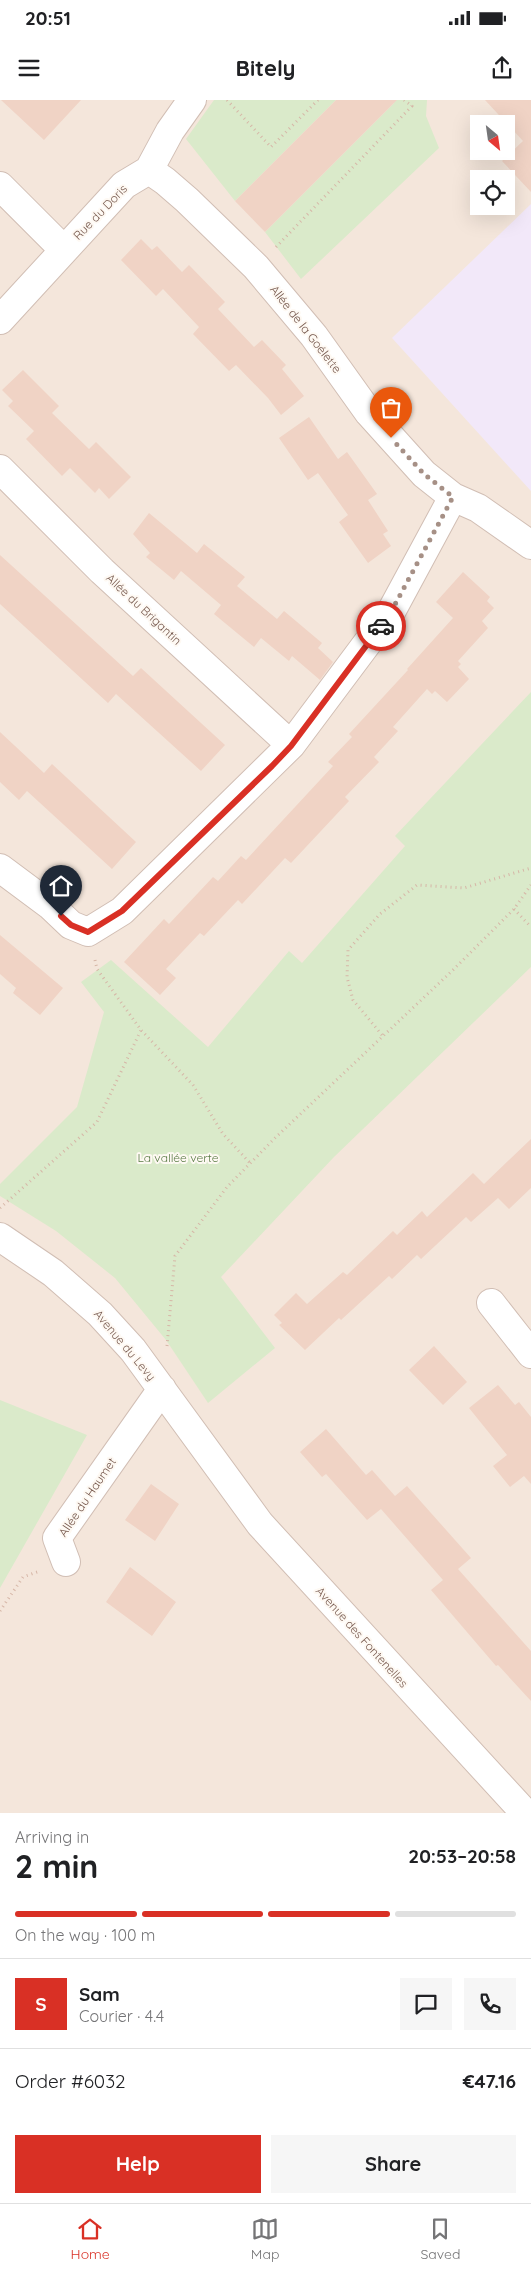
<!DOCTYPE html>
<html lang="en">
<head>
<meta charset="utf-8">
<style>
	:root { --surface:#fff; --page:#f6f6f6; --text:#202124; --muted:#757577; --line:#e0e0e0; --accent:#d93025 }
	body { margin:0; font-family:Quicksand,sans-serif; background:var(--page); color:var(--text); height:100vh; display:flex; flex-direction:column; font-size:19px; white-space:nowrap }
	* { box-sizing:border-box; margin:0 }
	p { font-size:16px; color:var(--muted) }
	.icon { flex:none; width:28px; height:28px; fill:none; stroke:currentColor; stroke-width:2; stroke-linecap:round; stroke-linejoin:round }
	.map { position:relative; height:1713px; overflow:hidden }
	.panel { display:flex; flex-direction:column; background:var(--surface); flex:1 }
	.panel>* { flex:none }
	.needle { width:32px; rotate:151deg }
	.tools { position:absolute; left:470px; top:15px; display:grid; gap:10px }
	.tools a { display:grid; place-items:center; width:45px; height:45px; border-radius:0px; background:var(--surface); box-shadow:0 5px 20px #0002; font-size:25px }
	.pin { position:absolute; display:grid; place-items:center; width:42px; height:42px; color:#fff; margin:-51px -21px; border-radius:50% 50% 50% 0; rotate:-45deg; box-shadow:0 0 5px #0007 }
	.pin .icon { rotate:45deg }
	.courier { position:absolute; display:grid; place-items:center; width:50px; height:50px; margin:-25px; border:4px solid #d93025; border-radius:50%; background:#fff; color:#222; box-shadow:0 1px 6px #0007 }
	.headline em { font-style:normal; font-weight:800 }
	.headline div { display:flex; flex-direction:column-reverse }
	.headline { display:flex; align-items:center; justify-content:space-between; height:85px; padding:0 15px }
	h1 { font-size:32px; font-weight:800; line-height:38px }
	.bar { display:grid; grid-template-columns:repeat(4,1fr); gap:8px 5px; align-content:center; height:60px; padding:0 15px }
	.bar i { height:6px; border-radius:4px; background:var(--line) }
	.bar .active { background:var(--accent) }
	.bar p { grid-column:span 4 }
	.line { display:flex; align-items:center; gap:12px; padding:0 15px; border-top:1px solid var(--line) }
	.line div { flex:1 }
	.round { display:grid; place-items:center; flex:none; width:52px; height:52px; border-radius:0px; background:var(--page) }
	.action { display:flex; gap:10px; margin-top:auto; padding:10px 15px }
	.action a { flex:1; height:58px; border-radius:0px; background:var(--accent); color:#fff; font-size:20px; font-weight:800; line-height:58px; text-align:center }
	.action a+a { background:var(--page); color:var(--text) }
	.status { display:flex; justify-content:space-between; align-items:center; height:35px; padding:0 25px; background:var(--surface); direction:ltr }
	.status svg { height:14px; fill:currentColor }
	header { display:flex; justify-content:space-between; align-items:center; height:65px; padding:0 15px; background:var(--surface); font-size:22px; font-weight:800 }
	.tabs { display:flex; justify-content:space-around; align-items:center; height:70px; border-top:1px solid var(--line); background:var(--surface); font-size:14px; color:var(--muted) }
	.tabs a { display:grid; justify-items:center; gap:2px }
	.tabs .active { color:var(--accent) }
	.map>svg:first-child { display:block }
	.residential { fill:#f4e6db; fill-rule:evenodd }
	.education { fill:#f2e8f9 }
	.green { fill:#daeaca }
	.building { fill:#f0d3c5 }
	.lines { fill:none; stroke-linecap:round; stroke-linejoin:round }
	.minor-casing { stroke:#d1beb4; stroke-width:30 }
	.path { stroke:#d6b6a7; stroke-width:3; stroke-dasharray:1 4; stroke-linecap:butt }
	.minor { stroke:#fff; stroke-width:28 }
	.done { stroke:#a69086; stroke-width:5; stroke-dasharray:0 9 }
	.route { stroke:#d93025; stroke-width:6 }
	.labels { text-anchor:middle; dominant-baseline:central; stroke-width:4; stroke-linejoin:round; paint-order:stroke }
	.street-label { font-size:12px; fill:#775a4f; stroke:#fef9f3 }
	.park-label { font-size:12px; fill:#5b7c47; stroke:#fef9f3 }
</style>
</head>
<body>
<div class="status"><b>20:51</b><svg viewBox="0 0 49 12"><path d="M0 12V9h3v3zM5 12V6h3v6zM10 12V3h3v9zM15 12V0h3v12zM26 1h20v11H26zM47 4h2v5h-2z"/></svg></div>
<header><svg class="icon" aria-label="menu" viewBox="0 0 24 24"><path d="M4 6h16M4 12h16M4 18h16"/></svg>Bitely<svg class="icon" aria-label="share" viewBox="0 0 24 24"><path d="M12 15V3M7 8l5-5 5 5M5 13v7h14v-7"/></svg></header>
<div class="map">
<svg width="531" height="1713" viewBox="0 0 531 1713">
	<rect width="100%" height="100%" fill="#fcf5ec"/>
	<path class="residential" d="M0,0H531V1713H0ZM479,24H506V51H479ZM479,79H506V106H479Z"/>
	<path class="education" d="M531,104V391L392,238Z"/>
	<path class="green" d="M214,0H336L235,101L186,39Z
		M391,0H427L426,16L439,48L301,179L265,132L394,3Z
		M531,592V867L334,1057L221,1177L275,1248L208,1303L166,1240L115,1178L56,1131L0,1096V1084L77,1007L104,912L81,882L111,860L208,947L289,851L302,863L405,746L395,736Z
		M0,1300L87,1335L0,1488Z"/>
	<path class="building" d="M1,0H81L44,40Z
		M336,0H397L265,132L235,101Z
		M485,0H531V92L502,61L523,41Z
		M141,139L152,150L157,146L182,172L189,165L225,202L218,209L254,247L262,240L286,265L282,269L304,296L281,315L268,298L236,265L229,271L193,234L199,227L163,189L156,196L121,160Z
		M23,270L59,306L52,313L89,349L96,342L131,377L109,399L99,388L95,393L70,368L62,376L26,339L34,331L8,306L13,301L2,290Z
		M309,317L338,359L347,352L377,394L368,400L388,431L383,434L391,446L368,463L339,422L348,415L318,373L308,380L279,338Z
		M149,413L197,453L204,444L245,477L237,486L277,519L284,511L322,543L318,548L333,562L320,580L292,556L289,561L261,538L254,547L214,514L221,505L181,471L174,480L146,457L150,453L133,434Z
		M0,455L133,576L141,568L225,645L201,671L116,594L108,603L0,504Z
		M463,472L490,497L487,501L494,508L482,521L488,528L458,561L461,564L458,567L469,579L447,602L435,591L432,594L427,589L393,627L398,631L374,657L379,662L345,697L349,701L291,763L285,758L242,804L238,800L204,836L200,833L166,869L176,878L160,895L124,862L164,819L169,824L213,777L218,781L241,756L246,760L333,666L328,662L352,637L349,634L408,570L407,569L453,518L436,502Z
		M0,632L44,673L52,664L136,742L112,769L27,691L19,700L0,682Z
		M0,835L63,888L40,915L13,893L16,888L0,874Z
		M531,1039V1088L509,1109L498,1098L471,1122L466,1117L421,1159L417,1155L392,1179L389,1176L341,1220L339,1218L305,1250L279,1225L282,1223L274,1215L296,1193L307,1204L343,1172L347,1175L393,1131L397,1135L422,1111L427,1117L473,1073L490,1090L484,1084Z
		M434,1246L467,1282L443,1305L409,1270Z
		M498,1285L515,1305L519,1302L531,1317V1384L524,1376L510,1387L493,1366L507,1355L469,1308Z
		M326,1329L366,1375L372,1370L395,1396L407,1386L471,1458L458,1469L531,1551V1601L498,1565L496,1566L431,1490L443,1480L381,1409L367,1420L326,1374L322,1377L300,1352Z
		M151,1384L179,1404L155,1441L125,1420Z
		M130,1467L176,1502L152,1536L106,1502Z"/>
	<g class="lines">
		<defs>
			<path id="minor" d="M149,70L165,81L187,100L256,167L314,236L369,313L424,374L453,397L478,408L531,445
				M0,86L63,149
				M0,220L124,85L149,70L170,31L192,0
				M0,369L102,471L291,645
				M0,768L51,806L71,825L88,832L122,811L291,645L392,510L453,397
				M0,1137L53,1173L100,1214L133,1250L260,1424L525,1713
				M491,1203L531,1254
				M66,1462L57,1438L162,1289"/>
		</defs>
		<use href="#minor" class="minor-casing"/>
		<path class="path" d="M227,0L271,47L318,0
			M276,147L412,6L404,0
			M514,809L531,827
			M95,860L97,869L141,930L193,985L223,1034L250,1063
			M382,935L353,900L347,877L348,850L380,814L417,785L464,788L531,768
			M0,1108L97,1022L141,930
			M167,1246L175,1156L227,1087L275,1038L453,870L514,809L531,785
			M0,1511L23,1477L40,1471"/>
		<use href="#minor" class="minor"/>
	</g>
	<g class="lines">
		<path class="done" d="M381,526L392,510L453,397L424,374L391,338"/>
		<path class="route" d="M61,816L71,825L88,832L122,811L272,666L291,646L381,526"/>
	</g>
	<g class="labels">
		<g class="street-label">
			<text transform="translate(100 112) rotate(-46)">Rue du Doris</text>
			<text transform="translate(306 229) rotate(52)">Allée de la Goélette</text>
			<text transform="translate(144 509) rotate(43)">Allée du Brigantin</text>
			<text transform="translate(125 1245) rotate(50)">Avenue du Levy</text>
			<text transform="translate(87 1397) rotate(-56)">Allée du Haumet</text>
			<text transform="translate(362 1537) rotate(48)">Avenue des Fontenelles</text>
		</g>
		<g class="park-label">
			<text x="178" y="1057">La vallée verte</text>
		</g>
	</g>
</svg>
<div class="tools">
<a><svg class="needle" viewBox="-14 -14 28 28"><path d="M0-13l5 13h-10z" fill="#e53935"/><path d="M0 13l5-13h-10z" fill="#757577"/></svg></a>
<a><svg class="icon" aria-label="locate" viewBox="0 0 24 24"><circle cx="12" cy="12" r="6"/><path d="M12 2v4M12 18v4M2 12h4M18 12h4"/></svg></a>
</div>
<div class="pin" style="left:391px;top:338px;background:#ea580c"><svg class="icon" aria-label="bag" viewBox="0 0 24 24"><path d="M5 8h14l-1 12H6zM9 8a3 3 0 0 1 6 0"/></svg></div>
<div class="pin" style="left:61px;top:816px;background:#1f2937"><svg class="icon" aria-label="home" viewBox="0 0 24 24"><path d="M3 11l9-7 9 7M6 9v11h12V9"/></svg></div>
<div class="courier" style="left:381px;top:526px"><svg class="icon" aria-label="car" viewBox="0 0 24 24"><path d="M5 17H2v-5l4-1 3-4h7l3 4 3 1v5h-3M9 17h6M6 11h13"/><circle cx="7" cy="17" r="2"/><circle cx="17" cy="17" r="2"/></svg></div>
</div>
<section class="panel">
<div class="headline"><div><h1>2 min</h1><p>Arriving in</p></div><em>20:53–20:58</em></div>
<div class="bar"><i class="active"></i><i class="active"></i><i class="active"></i><i></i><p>On the way · 100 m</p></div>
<div class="line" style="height:90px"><b class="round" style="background:var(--accent);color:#fff">S</b><div><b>Sam</b><p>Courier · 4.4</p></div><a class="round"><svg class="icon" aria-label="chat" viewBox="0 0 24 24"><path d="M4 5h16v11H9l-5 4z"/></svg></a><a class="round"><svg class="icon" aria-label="phone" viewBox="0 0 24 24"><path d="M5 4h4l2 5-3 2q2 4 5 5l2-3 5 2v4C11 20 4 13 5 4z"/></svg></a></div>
<div class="line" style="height:65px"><div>Order #6032</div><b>€47.16</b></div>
<div class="action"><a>Help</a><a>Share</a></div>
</section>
<nav class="tabs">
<a class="active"><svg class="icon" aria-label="home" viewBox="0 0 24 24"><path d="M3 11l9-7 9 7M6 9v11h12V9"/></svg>Home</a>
<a><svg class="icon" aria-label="map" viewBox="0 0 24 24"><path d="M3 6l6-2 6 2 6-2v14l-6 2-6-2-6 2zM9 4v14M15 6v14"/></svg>Map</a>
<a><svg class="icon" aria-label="saved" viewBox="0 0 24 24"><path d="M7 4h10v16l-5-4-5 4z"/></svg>Saved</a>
</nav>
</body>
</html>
